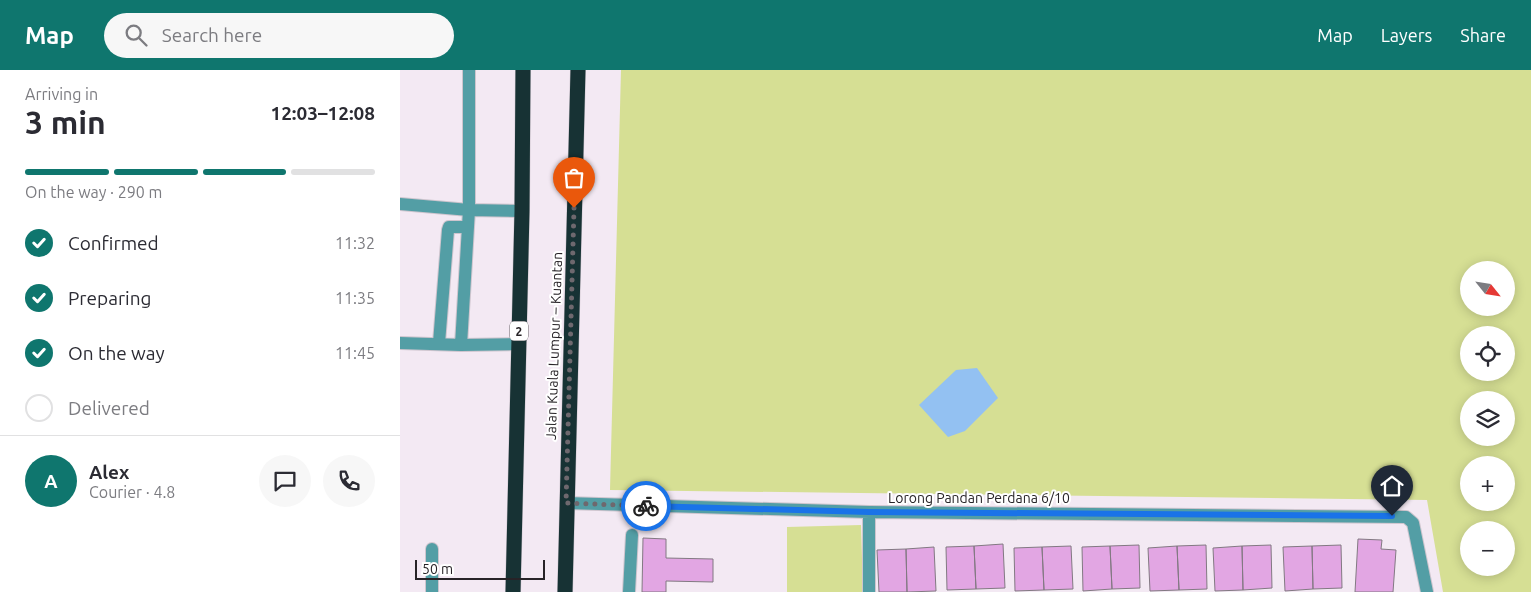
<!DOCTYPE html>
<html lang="en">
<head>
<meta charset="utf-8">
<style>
	:root { --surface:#fff; --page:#f7f7f7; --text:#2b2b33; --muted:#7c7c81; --line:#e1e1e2; --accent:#0f766e }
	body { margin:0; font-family:Ubuntu,sans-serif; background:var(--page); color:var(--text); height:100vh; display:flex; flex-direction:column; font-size:19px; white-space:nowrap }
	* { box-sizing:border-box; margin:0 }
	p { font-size:16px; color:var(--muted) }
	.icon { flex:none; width:28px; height:28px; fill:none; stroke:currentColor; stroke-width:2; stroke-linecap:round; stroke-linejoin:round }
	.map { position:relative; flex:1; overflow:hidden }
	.drawer { display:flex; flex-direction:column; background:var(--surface); width:400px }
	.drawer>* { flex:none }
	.needle { width:32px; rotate:120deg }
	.controls { position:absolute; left:1060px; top:191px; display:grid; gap:10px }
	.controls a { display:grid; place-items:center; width:55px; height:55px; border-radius:50%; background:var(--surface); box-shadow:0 2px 12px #0003; font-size:25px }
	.scale { position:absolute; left:15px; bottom:12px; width:130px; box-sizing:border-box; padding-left:5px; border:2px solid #272327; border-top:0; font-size:14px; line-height:18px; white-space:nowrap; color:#272327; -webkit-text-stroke:4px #fff; paint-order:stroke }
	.pin { position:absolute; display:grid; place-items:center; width:42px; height:42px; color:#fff; margin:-51px -21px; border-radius:50% 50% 50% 0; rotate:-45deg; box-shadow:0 0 5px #0007 }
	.pin .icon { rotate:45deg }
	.courier { position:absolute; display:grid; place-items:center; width:50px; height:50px; margin:-25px; border:4px solid #1a73e8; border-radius:50%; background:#fff; color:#222; box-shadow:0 1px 6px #0007 }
	.summary em { font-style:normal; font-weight:600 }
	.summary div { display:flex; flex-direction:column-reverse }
	.summary { display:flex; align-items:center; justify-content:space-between; height:85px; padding:0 25px }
	h1 { font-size:32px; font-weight:600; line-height:38px }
	.bar { display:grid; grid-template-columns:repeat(4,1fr); gap:8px 5px; align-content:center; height:60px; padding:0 25px }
	.bar i { height:6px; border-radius:4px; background:var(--line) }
	.bar .active { background:var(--accent) }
	.bar p { grid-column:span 4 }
	.line { display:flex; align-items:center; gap:12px; padding:0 25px; border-top:1px solid var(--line) }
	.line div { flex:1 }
	.round { display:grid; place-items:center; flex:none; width:52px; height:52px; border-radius:26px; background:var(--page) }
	ol { padding:0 25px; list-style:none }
	li { display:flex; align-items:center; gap:15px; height:55px }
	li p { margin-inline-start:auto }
	li .icon { padding:5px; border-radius:50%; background:var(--accent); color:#fff; stroke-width:4 }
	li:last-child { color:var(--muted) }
	li i { width:28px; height:28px; border:2px solid var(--line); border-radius:50% }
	header { display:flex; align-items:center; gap:30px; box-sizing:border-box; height:70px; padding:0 25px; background:var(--accent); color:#fff }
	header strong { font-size:24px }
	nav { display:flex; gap:28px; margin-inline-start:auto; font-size:18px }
	.search { width:350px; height:45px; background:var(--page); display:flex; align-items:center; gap:12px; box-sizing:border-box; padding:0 18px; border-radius:28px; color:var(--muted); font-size:19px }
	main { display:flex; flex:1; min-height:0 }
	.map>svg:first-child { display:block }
	.green { fill:#d6df94; fill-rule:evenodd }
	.water { fill:#93c1f2 }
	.building { fill:#e2a6e3; stroke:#827982 }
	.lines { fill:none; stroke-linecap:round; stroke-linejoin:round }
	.minor-casing { stroke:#cec5ce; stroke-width:14 }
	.highway-casing { stroke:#cec5ce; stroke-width:16 }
	.minor { stroke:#539ea5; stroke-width:12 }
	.highway { stroke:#173234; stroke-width:15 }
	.done { stroke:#6e686e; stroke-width:5; stroke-dasharray:0 9 }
	.route { stroke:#1a73e8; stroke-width:6 }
	.labels { text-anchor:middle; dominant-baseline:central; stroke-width:4; stroke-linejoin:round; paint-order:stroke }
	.shield { fill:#fff; stroke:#686568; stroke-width:1 }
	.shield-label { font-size:12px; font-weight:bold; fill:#272327 }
	.street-label { font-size:14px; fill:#272327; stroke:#fff }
</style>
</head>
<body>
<header>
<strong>Map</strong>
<div class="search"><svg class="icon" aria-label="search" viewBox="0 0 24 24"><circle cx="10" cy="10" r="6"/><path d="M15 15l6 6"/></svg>Search here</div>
<nav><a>Map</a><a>Layers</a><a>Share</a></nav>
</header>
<main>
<section class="drawer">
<div class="summary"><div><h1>3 min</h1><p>Arriving in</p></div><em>12:03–12:08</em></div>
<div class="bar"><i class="active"></i><i class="active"></i><i class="active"></i><i></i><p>On the way · 290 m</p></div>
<ol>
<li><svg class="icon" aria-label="check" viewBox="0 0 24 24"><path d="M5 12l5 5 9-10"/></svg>Confirmed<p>11:32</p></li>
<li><svg class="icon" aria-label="check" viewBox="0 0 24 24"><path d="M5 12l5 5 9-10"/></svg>Preparing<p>11:35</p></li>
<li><svg class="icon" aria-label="check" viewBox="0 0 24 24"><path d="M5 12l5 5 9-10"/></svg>On the way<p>11:45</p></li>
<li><i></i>Delivered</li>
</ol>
<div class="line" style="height:90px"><b class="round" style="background:var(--accent);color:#fff">A</b><div><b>Alex</b><p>Courier · 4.8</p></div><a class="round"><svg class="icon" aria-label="chat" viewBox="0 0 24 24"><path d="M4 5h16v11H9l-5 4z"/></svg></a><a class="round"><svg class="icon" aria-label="phone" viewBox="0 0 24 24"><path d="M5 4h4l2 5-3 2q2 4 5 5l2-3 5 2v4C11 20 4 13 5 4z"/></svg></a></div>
</section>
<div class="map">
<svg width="1131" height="522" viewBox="0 0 1131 522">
	<rect width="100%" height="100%" fill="#f3e9f3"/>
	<path class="green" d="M221,0H1131V522H1043L1027,430L210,420ZM1069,200H1106V238H1069ZM1069,265H1106V302H1069ZM1069,330H1106V368H1069ZM1069,395H1106V432H1069ZM1069,460H1106V498H1069Z
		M461,455L463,522H387V457Z"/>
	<path class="water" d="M577,298L598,328L565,361L548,367L519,335L556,300Z"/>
	<path class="building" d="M243,468L266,469V488L313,489V512L266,511V522H242Z
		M958,469L982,470L981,479L996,480L993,522H955Z
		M603,474L605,518L576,519L574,476Z
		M739,475L740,518L712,519L710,476Z
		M806,475L807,519L779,520L777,476Z
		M871,475L872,518L843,520L842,476Z
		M941,475L942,518L913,519L912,476Z
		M574,476L576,519L547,520L546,477Z
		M671,476L673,519L644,520L642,477Z
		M710,476L712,519L683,521L682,477Z
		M777,476L779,520L750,521L748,478Z
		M842,476L843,520L815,521L813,478Z
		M912,476L913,519L885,521L883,477Z
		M534,477L536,521L507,522L506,479Z
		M642,477L644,520L615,521L614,478Z
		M506,479L507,522H479L477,480Z"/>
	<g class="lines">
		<defs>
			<path id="minor" d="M69,0V140L61,275L119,274
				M0,134L69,140L122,141
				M0,273L61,275
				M39,273L48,160L49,157H68
				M166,433L469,442L1006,447L1013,453L1027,522
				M469,442V522
				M32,479V522
				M229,522L232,465"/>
			<path id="highway" d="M113,522L122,141L123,0
				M165,522L178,0"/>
		</defs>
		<use href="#minor" class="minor-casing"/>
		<use href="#highway" class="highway-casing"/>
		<use href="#minor" class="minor"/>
		<use href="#highway" class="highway"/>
	</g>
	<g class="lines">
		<path class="done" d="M174,138L166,433L246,436"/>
		<path class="route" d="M246,436L469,442L992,446"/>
	</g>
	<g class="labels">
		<rect class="shield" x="110" y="251.5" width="18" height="19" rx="4"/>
		<g class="shield-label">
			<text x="119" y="261">2</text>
		</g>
		<g class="street-label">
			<text transform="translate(154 276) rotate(-88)">Jalan Kuala Lumpur – Kuantan</text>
			<text x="579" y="428">Lorong Pandan Perdana 6/10</text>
		</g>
	</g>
</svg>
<div class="controls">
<a><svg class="needle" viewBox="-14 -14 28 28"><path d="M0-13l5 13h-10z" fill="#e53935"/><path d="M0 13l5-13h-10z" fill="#7c7c81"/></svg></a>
<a><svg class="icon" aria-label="locate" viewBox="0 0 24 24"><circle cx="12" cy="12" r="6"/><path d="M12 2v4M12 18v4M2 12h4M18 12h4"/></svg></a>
<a><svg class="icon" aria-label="layers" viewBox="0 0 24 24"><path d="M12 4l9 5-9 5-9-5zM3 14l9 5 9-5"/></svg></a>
<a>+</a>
<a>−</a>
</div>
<div class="scale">50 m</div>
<div class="pin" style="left:174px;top:138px;background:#ea580c"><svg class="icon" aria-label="bag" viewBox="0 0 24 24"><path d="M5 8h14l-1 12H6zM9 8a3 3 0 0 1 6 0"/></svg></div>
<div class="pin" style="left:992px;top:446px;background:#1f2937"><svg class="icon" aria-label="home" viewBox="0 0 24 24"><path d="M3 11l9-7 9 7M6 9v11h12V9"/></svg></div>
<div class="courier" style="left:246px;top:436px"><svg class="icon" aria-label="bike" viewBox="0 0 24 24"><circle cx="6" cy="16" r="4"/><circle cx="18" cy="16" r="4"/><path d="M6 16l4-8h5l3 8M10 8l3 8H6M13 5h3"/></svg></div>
</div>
</main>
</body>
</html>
